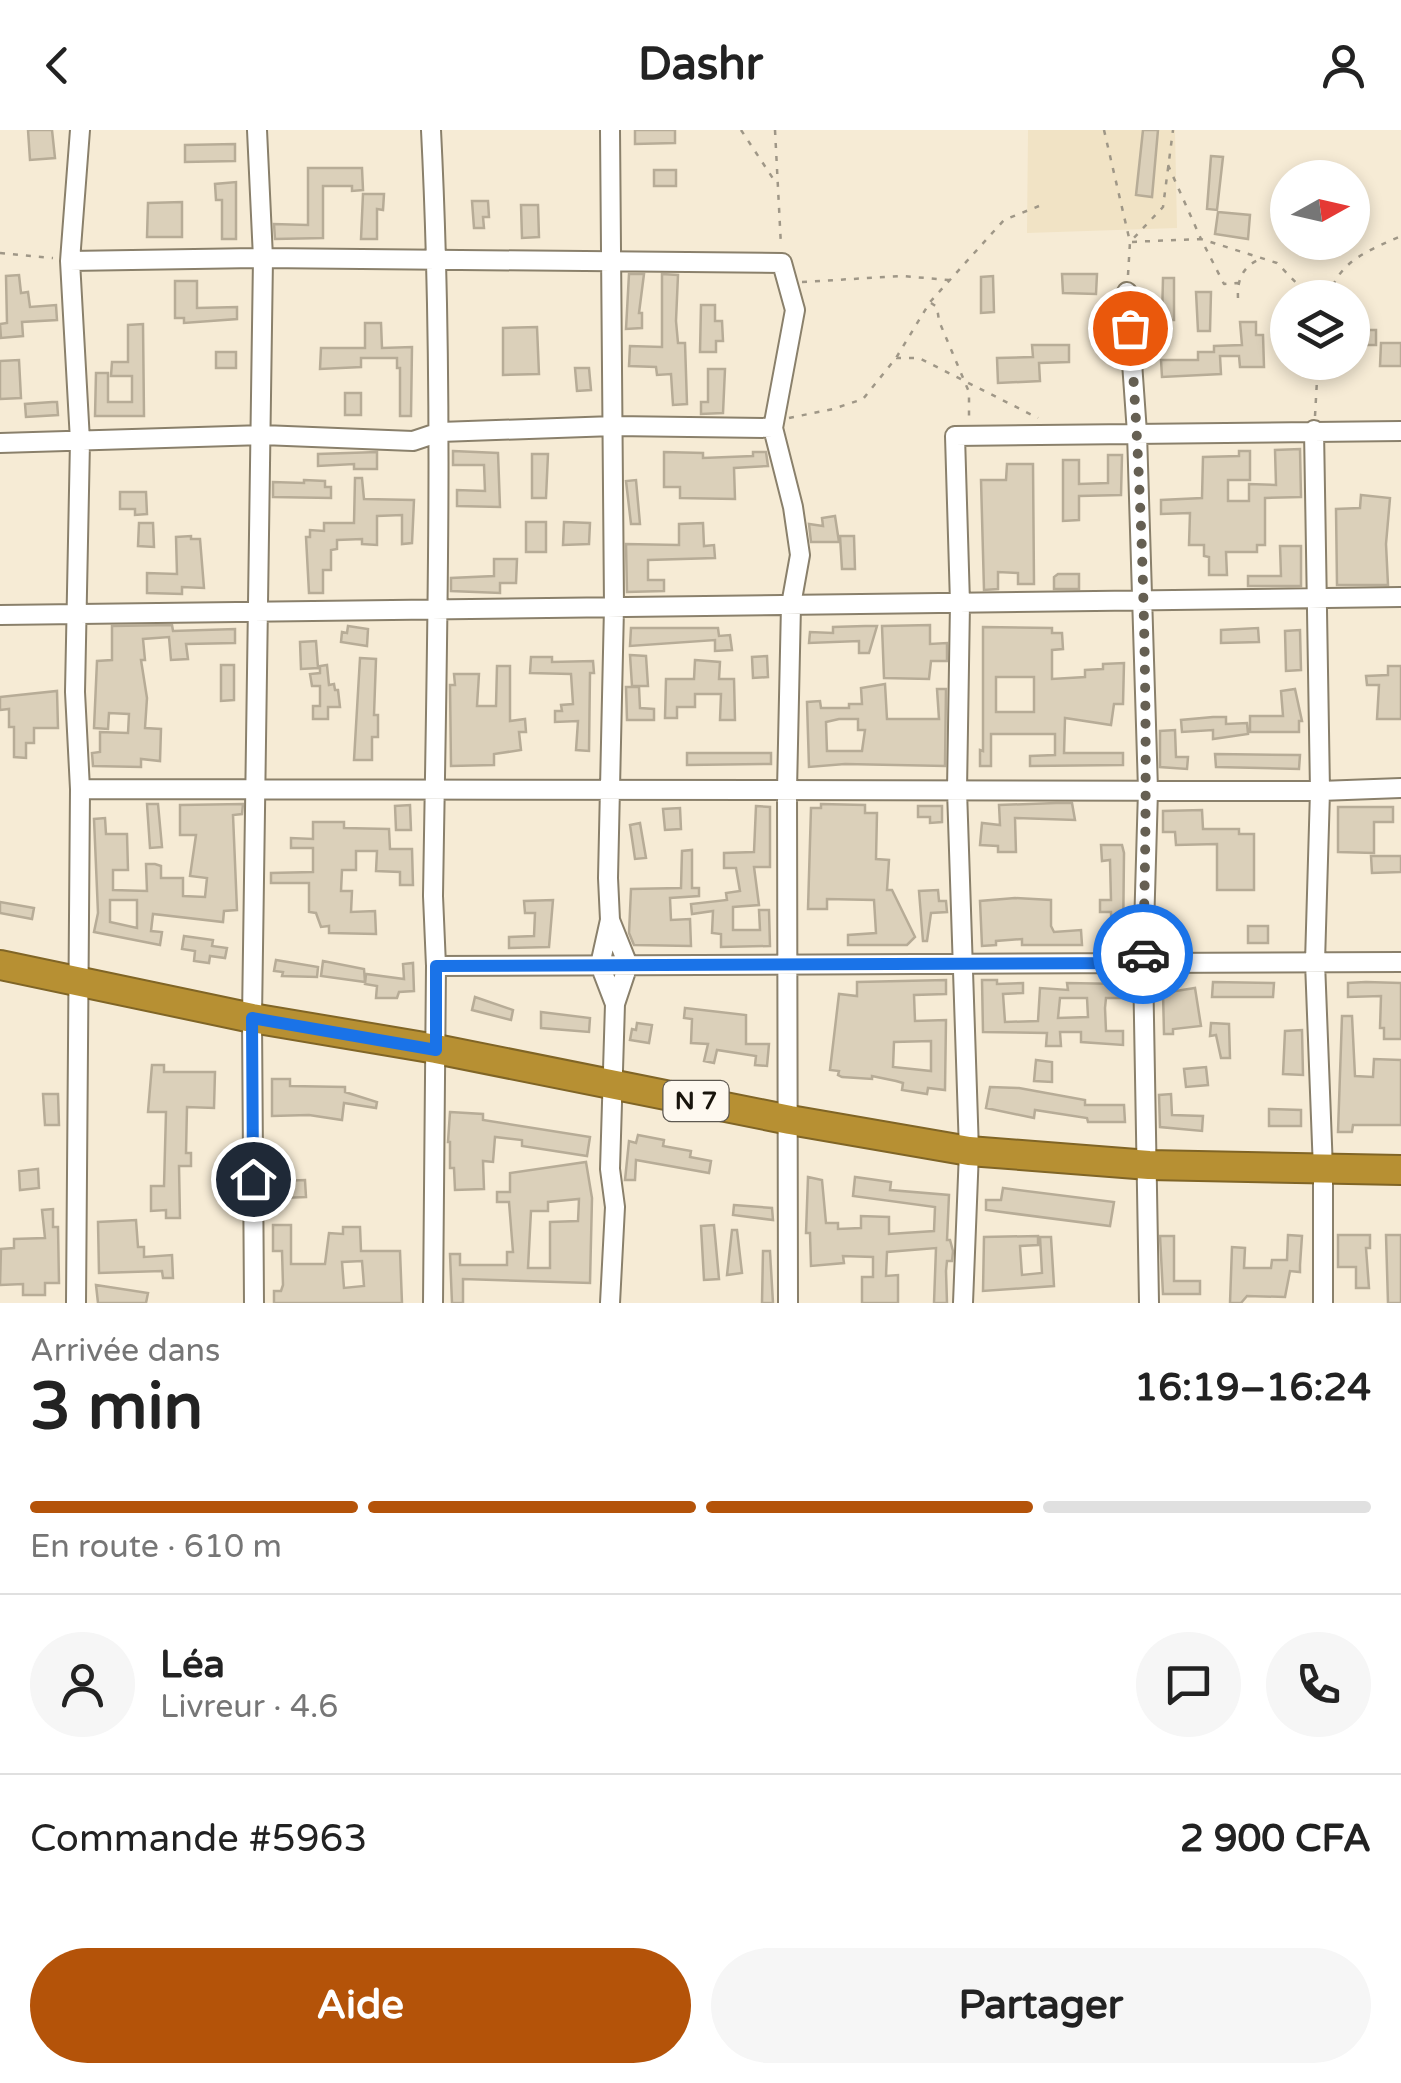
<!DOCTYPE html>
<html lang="fr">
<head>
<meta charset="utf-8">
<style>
	:root { --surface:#fff; --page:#f6f6f6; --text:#222; --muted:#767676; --line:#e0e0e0; --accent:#b45309 }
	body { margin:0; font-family:"Varela Round",sans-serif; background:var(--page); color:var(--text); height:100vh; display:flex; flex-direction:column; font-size:38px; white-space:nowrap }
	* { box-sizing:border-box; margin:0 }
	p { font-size:32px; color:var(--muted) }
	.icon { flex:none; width:55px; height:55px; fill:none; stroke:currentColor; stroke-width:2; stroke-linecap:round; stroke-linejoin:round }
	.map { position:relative; height:1173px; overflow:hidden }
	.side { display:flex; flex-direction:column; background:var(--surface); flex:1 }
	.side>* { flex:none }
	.needle { width:65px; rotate:82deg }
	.controls { position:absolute; left:1270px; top:30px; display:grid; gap:20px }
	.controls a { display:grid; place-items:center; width:100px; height:100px; border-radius:50%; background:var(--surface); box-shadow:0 5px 15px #0003; font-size:50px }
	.pin { position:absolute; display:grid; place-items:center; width:85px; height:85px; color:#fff; margin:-42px; border:5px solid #fff; border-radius:50%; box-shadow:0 2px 10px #0007 }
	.courier { position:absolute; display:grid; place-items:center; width:100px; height:100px; margin:-50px; border:8px solid #1a73e8; border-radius:50%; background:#fff; color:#222; box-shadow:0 2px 12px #0007 }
	.overview em { font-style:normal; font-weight:700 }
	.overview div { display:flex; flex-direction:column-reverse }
	.overview { display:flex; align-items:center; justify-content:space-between; height:170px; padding:0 30px }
	h1 { font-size:65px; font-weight:700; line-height:75px }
	.bar { display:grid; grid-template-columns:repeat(4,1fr); gap:15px 10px; align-content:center; height:120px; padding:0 30px }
	.bar i { height:12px; border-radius:8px; background:var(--line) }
	.bar .current { background:var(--accent) }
	.bar p { grid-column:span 4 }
	.line { display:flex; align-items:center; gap:25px; padding:0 30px; border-top:2px solid var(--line) }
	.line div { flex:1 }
	.round { display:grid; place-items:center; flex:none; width:105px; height:105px; border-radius:52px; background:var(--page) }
	.button { display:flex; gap:20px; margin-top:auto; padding:20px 30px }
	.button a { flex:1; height:115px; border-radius:60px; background:var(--accent); color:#fff; font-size:40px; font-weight:700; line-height:115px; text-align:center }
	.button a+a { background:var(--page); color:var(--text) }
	header { display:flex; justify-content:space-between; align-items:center; height:130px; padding:0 30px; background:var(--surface); font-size:45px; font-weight:700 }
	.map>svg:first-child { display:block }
	.built { fill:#f1e3c5 }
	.building { fill:#dbd0ba; stroke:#b7ac97; stroke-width:2.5; fill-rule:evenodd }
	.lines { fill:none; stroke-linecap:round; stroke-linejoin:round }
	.minor-casing { stroke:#8a806b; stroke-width:22 }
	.highway-casing { stroke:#806526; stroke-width:32 }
	.path { stroke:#9f9787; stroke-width:2.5; stroke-dasharray:5 8; stroke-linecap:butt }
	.minor { stroke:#fff; stroke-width:18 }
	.highway { stroke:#b79033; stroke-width:28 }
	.done { stroke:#666053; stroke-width:10; stroke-dasharray:0 18 }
	.route { stroke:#1a73e8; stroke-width:12 }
	.labels { text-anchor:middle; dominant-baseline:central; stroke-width:8; stroke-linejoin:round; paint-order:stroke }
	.shield { fill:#fef9f0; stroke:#5e5951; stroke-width:2.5 }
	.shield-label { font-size:25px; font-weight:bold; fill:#19150d }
</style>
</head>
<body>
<header><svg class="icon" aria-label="back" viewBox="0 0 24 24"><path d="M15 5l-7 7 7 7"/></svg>Dashr<svg class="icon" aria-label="person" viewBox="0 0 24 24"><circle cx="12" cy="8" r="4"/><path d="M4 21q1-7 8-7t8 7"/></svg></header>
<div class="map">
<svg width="1401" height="1173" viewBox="0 0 1401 1173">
	<rect width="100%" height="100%" fill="#f6ebd5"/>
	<path class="built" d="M1028,0H1175L1177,98L1027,103Z"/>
	<path class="building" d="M28,0H52L55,28L30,30Z
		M635,0H675V13L635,14Z
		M1143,0H1158L1152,67L1136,65Z
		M235,14V31L185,32V15Z
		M1211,26L1223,27L1217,80L1207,79Z
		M308,38H362L363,60L352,61V56H323V108L275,109L274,94L308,95Z
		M654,40H676V56H654Z
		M236,52V109H222V70H216L215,54Z
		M363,64H384L383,80L377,79V109H361Z
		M472,71H488L489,87H483L484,98H474Z
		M182,72V107H147L148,73Z
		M521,75H538L539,107L522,108Z
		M1218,82L1250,85L1248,109L1215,104Z
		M629,144H644L639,183H642V198L626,199Z
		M662,144L678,145L676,191L678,213H685L687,274L673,275L671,244L657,245L656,237L629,236L630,216L662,217Z
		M1062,144H1097L1096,164L1063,163Z
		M19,145L21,163L28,162L30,177L56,175L57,190L22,192L23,206L1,208L0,194L7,193L6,146Z
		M993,146L994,182L981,183V147Z
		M1163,148H1174V190H1162Z
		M175,151H197V178L237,177V189L184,193V188H175Z
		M1196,162H1211L1210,201H1198Z
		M701,175H715V191H722L723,211H716V222H700Z
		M1240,192H1256V205H1263L1264,237H1240L1239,226H1220L1221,244L1162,247L1161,230H1198V222H1214V216L1242,215Z
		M365,193H381L382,218L412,217L411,286H400V238H397V228H361V237L320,239L321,218H365Z
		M143,194L144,286H95L96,243H108V272H132V246H111L112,232H128V195Z
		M537,197L539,244L503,245V198Z
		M1353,200H1376V215H1353Z
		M1381,213H1401V236H1380Z
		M1032,215H1069V232L1039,233L1040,251L998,253L997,228L1033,227Z
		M216,222H236V238H216Z
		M19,230L21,268L0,269V231Z
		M575,238H589L591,260L577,261Z
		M708,239H725L723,283L701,284V272H708Z
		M345,263H361V285H345Z
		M52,272H57L58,285L26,287L25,274Z
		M1300,319L1301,367L1265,368V415H1257V422H1226L1227,445H1209V427L1204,426V415H1189L1190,383L1161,384V370L1202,368L1203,327L1239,326V321H1250V350H1228V371H1249V354L1276,355L1275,320Z
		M453,321L498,323L500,377L457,376V360L485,361L484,335H453Z
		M377,322V339H354V334L318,336V324Z
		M664,322L703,323V328L753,326V322H766L768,336L734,338L735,369L680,368V357H664Z
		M532,324H548L546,368H532Z
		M1108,325H1122L1121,365L1079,366V390L1063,391V330H1079V354L1108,353Z
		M1007,334H1033L1034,454H1018V443L998,442V459L984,460L981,350H1006Z
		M355,348H362L364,369L414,370L412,413L402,414V385L377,386V415L362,414V409L337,410V419L331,420V440H323V463H309L306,407H310V400L324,401V393H354Z
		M304,350L325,351V357H331V368L273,367V352L304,353Z
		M636,350L640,394H631L626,351Z
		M120,362H146L147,384L135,385V379H120Z
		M1361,365L1390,368L1386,414L1388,455H1337L1336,379L1360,378Z
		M835,386L839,412H811L809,394L823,396L822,388Z
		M526,392H546V422H526Z
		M564,392L590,393L589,414L563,415Z
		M139,393H153L154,417L138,416Z
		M703,393L704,416L714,415L715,428L648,430V450H664V461L627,462L626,414L679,415V394Z
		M191,406V409H200L204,458L182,457V464L147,463V443L177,444L176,407Z
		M840,406H854L855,439H842Z
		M1280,416H1301V456H1248V446H1281Z
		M494,429H517L516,453H500V463L451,461V448L494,446Z
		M1058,444H1079V459H1054V447Z
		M172,495L173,501L235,499V513L186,514L188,529L171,530L169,507L143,509L145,530H141L147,568L145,598L161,599L160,631L141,629V637L93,636L92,623L100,622V602L128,603L129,584L109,583L108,599L94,598L97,531L112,530V496Z
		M930,495V514L947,513V531H931L929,549L884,548L882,496Z
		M348,496L368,499L367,516L341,512L342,502L347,503Z
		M865,496H877L869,523H859V511L809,513L810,502L833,503V497Z
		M983,497L1052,498V503H1062L1063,519L1052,520V549L1085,547V540L1103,539V534L1124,533L1123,574H1114L1111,595L1065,588L1064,623H1123V635L1030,636V626L1055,625V604H991V636H980V620L983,621ZM996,547H1034V582H996Z
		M631,498H718L719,506L730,505L732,520L715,521V510L630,516Z
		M1258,498L1259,512L1221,513V500Z
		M1300,500L1301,540L1286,541L1285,501Z
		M316,511L318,538L301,539L300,512Z
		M630,525L646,526L648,556H632Z
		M767,526L768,547L753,548L752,527Z
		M531,527H552V532L593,531L594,543H590L589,621L576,620L578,591L555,592V581H562L561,575L573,574L571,544L530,543Z
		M360,528L376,529L374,585H378V607H372V630H354Z
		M695,530L720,532L719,549H734L735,590H720L721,564H695V577H677V588H665L666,549H694Z
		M221,535H234V570L221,571Z
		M327,535L329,555L334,554L335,560H338L340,577H328V589H313V576H320V556H312L310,544L320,543V536Z
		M497,536H510V591L525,589L526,602H519L521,620L494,624V635L451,636L450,555H455L454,544H479L477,576H496Z
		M1388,536H1401V589H1377L1379,555H1367L1366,546L1388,545Z
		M885,554L887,589H939L937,559H946L945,636L845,634L809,637L807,572L820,571L821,578H849V574H862L861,558ZM839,589H858V600H865L862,621H827L826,592Z
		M626,557H639L640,578L654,579V590H627Z
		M1295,559L1302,591H1299V602H1250V586H1283L1281,561Z
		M57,561L58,598H34V613H26V628L14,627V597H9V579L0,580V567Z
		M1213,587H1226V594L1247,593L1248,604L1213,609V600L1182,602L1181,590Z
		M1175,600L1176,627H1188L1187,639L1160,637V601Z
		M687,623H771V634L687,635Z
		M1215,624L1300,625L1299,639L1216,637Z
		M1056,673H1072L1075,690L1015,688L1016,722H998V716L980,715L982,693L1000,695L999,675Z
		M147,674H158L162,717L150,718Z
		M243,674L242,684L233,685L237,780L224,781L223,792L153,784L151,801L162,802L160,815L94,802L98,783L94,689L105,688L106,704H127L128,740H113V760L147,761L146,734H155L161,736V748H183V766L205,767L207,748L190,746L196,705H180V675ZM110,770H137V798L110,792Z
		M821,674L865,675V683H877L876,729L889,730L887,760H892L915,807L907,815H848V805L876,803L874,770L827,769V779H808L811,678H821Z
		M410,675L411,700H396L395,676Z
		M756,676L770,677V737H754L759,775L733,777V800H760L759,780H769L770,816L721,817V804L712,803L713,781L692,784L691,774L727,770L726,763L740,761L736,738H724V723L754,722Z
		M918,676H942V692L930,693V687H918Z
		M1338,677H1393V692H1374V723L1338,722Z
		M680,678L681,699L665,700L663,679Z
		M1202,680L1203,699H1239V704H1254V760H1217V714L1176,715L1175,702H1163V681Z
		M313,692H344V698L389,699L390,719H412L413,755H400V742L376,741L377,721H356V740H342L341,761H352L351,782L375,781L376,804L329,803V796L321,797L316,783L309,782V753H271V743L313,742V718H291V708L313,709Z
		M640,693L646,728L635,729L630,695Z
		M1101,715H1122L1124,723L1123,814H1112L1111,782H1100V770H1111L1110,730L1102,731Z
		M692,720V758H699V766L670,768L671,790L690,789L691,816L634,815L629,803L631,759L681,758L682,721Z
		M1371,726H1401V742L1372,743Z
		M938,760L939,771H946L947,782L931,783L927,811H923L919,761Z
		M1015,768L1051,770V796L1054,802L1081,800L1082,815H1022V809L996,811V815L982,816L980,771Z
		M553,770L549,817L509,818V807L534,806L535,783H525L524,771Z
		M0,772L34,778L32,789L0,783Z
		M1248,796H1268V813H1248Z
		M184,806L213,810L212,816L227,818L225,828L210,826L209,833L194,831L195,821L182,819Z
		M276,830L318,837L317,847L282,846L283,842L274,841Z
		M323,831L364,839L365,852L321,846Z
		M413,833L414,861L399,862L397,868H376L377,856L365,854L366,844L404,849L403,834Z
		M946,850V864L914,865L915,891L946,890L945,960L928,958L927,964L902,960L903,953L896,951L872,946V949L842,947L838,945L839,941L830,940L839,864L857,866V852ZM931,911V941L893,937L894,912Z
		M982,850H997V854L1023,853V863L1003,864L1005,892L1038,891L1040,858L1068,860L1067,853L1123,854V868H1106L1105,878L1106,901H1123V915L1081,912V902H1060L1061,916H1046L1047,903L983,902ZM1060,868H1087L1088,887L1058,888Z
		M1213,852L1274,853L1273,867H1212Z
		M1366,852L1401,853V909H1384V898H1380L1381,866L1348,867V853Z
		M1195,858L1201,896L1173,899V904H1164L1163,863Z
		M475,867L513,880L511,890L472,880Z
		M685,878L746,885V914H769L767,936L755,935L756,926L717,920L714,933L704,931L708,914L691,913L692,889L684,888Z
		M541,882L590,888L589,902L541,898Z
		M1342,886H1352L1355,946L1373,947L1374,929L1401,930V995H1353L1352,1002H1338Z
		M637,893L652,895L649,913L630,910L632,899L636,900Z
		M1211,893L1229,894L1230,928H1221L1216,905L1210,906Z
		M1302,900L1303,945L1283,944L1285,901Z
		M1036,930L1052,932V952L1034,951Z
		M152,935H164V942H215L214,978L187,977L186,1023H191V1036H179L180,1088H166V1080L151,1081V1056H164L166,982H148Z
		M1206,937L1208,955L1186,957L1184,939Z
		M272,949H290V956L345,957V962L377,972L376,978L344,973L342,990L309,985L272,986Z
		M990,957L1019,958L1085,970V975H1124L1125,992H1088L1087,988L1035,980L1034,988L986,978Z
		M43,964H58L59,995H45Z
		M1171,964L1172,985L1203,986L1202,1001L1160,997L1159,965Z
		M1269,979L1301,980V996H1269Z
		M450,982L483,984V990L590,1007L587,1026L522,1016V1010L495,1007L493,1032L483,1031L484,1059L455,1060L454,1038H450V1012H448Z
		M638,1005L664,1010L663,1016L691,1021L690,1027L711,1031L709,1043L636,1030L635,1050H625L629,1011L636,1013Z
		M586,1032L592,1068L590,1153L463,1149V1173H452L450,1124H460V1135H507V1122H513L509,1072H497V1062H510V1043ZM579,1069L578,1091L550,1092V1138H528L531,1081H548V1072Z
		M38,1039L39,1058L20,1060L19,1041Z
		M808,1047L822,1050L826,1093H838V1099L861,1098V1086L889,1087V1104L934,1101L935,1077L853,1066L855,1047L891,1052L890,1060L949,1065L947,1110H950L953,1121L952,1131H947L946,1141L947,1173H934L936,1118L887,1122L886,1146L898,1145V1173H862V1147H873V1127L843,1126L844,1133L811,1136L810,1103H806Z
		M305,1050L306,1067L281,1068L280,1051Z
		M1003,1058L1114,1072L1110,1096L986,1080V1070H1001Z
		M734,1075L772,1078L773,1090L733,1085Z
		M53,1079V1097H58L59,1153H45V1165H23V1154L0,1155L1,1119L14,1118V1109L45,1108L42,1080Z
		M136,1090L138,1117H144V1127L172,1125L173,1148H163L162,1141L99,1143L98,1092Z
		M273,1095H291V1134H325L329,1103L343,1104V1097H360L361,1121H400L402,1173H274V1161H281L283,1155L282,1121H273ZM362,1131L364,1156L344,1158L342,1132Z
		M714,1095L719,1149L704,1150L701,1096Z
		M732,1100H737L742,1143L727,1145Z
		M1288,1105L1302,1106L1300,1135V1142L1290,1141L1285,1167L1247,1166L1241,1173H1230L1232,1117L1245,1118L1244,1138H1271L1272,1130H1287Z
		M1338,1105H1370V1118H1366L1369,1158H1356V1137H1338Z
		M1386,1105H1401V1173H1388Z
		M1038,1106V1115L1020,1116L1022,1145L1042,1143L1040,1107H1051L1054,1156L983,1161L984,1107Z
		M1160,1106H1174V1151H1200V1164H1163Z
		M763,1121H770L773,1173H762Z
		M96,1155L148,1163L146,1173H98Z"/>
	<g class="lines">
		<defs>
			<path id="minor" d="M431,0C444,255 437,510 433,766L436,836L433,1173
				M610,0L614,477L608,748L610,790L600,835L615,874L610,1039L615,1077L610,1173
				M70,131L263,128L782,133L795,180L773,298L793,377L800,425L791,475L787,660L788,1173
				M1127,162L1137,303L1148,660L1143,833L1149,1173
				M1314,300L1320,661L1315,832L1323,1040V1173
				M0,313L262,305L413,311L440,302L614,296L773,298
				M0,485L1401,467
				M80,659L1320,661L1401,658
				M610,790L628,835L615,874
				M436,836L1401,832
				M76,1173L80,659L75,562L80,311L70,131L80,0
				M254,1173L252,888L263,128L257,0
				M963,1173L969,1021L957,660L960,473L955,306L1401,301"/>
			<path id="highway" d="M0,835L252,888L436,919L790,990L969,1021L1149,1035L1401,1040"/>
		</defs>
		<use href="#minor" class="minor-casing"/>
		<use href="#highway" class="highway-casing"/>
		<path class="path" d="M741,0L776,53
			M775,0L781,116
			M1104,0L1130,112L1201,109L1224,154L1238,153
			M1168,35L1201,109L1277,133L1311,168
			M0,123L53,128
			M1128,145L1130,112L1163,77L1173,0
			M802,152L902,146L949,150
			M1238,168C1237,149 1243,135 1263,128
			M1329,168C1337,131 1370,120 1401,106
			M931,173L937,177L939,191L969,262V291
			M896,228H919L1038,288
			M1315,286L1318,232
			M789,288L833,279L863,269L896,228L930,172L1004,90L1039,76"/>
		<use href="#minor" class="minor"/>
		<use href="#highway" class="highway"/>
	</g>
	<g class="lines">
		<path class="done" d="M1130,198C1145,406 1149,615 1143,824"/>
		<path class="route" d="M253,1049L252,888L436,920V836L1143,833V824"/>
	</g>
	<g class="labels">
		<rect class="shield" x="663.5" y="951" width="65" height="40" rx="8"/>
		<g class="shield-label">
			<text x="696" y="971">N 7</text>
		</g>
	</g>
</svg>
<div class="controls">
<a><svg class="needle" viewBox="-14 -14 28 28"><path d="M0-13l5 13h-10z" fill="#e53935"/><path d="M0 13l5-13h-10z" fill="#767676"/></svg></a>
<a><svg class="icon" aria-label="layers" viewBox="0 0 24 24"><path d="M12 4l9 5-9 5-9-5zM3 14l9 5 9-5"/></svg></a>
</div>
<div class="pin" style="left:1130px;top:198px;background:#ea580c"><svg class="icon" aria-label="bag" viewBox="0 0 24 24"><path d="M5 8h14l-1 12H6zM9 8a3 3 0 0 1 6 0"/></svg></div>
<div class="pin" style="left:253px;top:1049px;background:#1f2937"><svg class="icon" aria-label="home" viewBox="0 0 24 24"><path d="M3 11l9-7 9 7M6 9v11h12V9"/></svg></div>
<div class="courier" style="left:1143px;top:824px"><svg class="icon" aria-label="car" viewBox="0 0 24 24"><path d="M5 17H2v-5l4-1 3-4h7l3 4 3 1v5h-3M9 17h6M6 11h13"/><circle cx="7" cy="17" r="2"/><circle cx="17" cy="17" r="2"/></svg></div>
</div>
<section class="side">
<div class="overview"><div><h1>3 min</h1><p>Arrivée dans</p></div><em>16:19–16:24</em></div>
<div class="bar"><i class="current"></i><i class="current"></i><i class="current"></i><i></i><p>En route · 610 m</p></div>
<div class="line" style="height:180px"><a class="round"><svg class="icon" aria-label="person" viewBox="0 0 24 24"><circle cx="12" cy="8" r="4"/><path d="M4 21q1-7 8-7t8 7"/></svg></a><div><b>Léa</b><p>Livreur · 4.6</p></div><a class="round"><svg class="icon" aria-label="chat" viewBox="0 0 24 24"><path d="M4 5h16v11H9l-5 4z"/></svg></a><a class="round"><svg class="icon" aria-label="phone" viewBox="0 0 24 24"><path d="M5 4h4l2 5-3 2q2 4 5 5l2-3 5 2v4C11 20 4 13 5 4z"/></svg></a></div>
<div class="line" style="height:130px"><div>Commande #5963</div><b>2 900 CFA</b></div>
<div class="button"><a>Aide</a><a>Partager</a></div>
</section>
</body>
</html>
